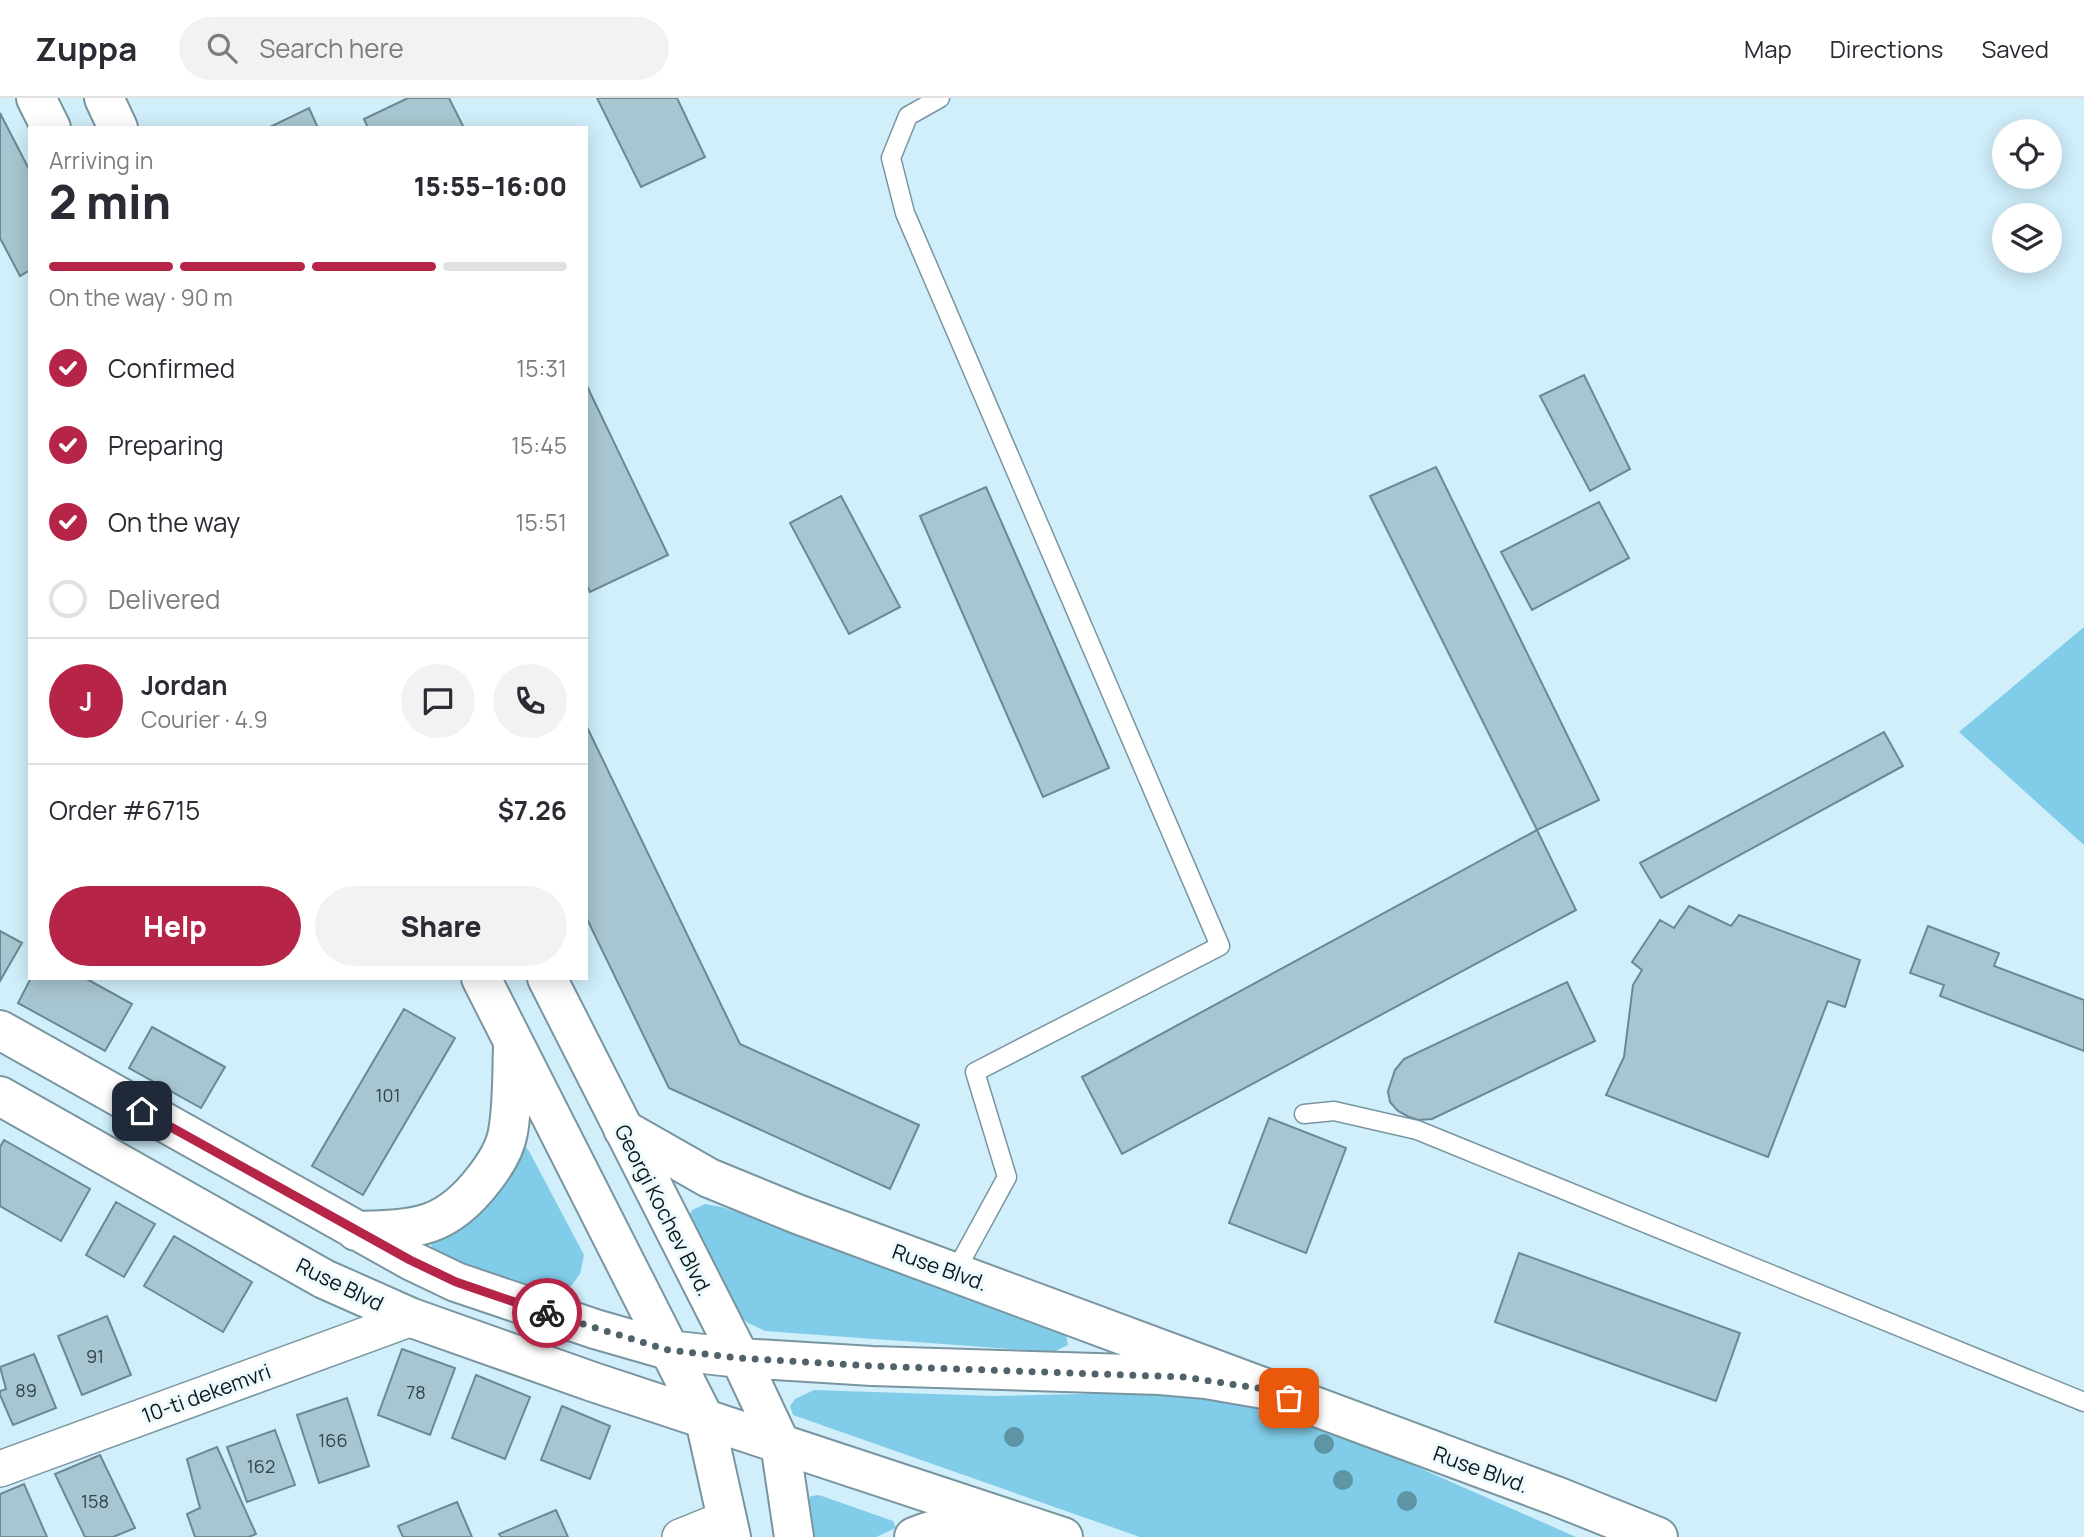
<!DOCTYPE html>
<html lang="en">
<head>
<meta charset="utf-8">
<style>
	:root { --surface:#fff; --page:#f2f2f3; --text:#2b2b33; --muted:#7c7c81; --line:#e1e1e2; --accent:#b62448 }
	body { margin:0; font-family:Manrope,sans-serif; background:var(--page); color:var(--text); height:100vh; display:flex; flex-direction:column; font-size:26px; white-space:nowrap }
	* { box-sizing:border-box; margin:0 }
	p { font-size:23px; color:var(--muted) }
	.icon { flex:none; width:38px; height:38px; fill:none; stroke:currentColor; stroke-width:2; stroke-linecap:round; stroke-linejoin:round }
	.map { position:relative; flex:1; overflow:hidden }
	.sheet { position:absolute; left:28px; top:28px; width:560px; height:854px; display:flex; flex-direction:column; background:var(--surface); border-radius:0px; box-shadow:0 4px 18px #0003 }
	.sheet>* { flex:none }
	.controls { position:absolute; left:1992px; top:21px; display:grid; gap:14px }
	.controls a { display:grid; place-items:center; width:70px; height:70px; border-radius:50%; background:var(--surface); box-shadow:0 4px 18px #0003; font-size:35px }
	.pin { position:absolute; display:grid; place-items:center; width:60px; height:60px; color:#fff; margin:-30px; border-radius:14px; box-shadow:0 4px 10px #0006 }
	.courier { position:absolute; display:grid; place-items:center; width:70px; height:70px; margin:-35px; border:5px solid #b62448; border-radius:50%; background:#fff; color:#222; box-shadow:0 2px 9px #0007 }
	.overview em { font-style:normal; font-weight:800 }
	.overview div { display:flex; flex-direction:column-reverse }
	.overview { display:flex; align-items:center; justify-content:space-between; height:119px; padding:0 21px }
	h1 { font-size:46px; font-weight:800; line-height:52px }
	.bar { display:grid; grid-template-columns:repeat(4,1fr); gap:10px 7px; align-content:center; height:84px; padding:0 21px }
	.bar i { height:9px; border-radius:5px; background:var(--line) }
	.bar .selected { background:var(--accent) }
	.bar p { grid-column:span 4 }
	.line { display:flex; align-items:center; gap:18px; padding:0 21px; border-top:2px solid var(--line) }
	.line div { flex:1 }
	.round { display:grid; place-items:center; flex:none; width:74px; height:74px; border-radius:37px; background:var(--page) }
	ol { padding:0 21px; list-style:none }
	li { display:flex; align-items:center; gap:21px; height:77px }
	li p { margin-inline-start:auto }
	li .icon { padding:7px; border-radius:50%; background:var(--accent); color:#fff; stroke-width:4 }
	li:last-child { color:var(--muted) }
	li i { width:38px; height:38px; border:4px solid var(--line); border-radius:50% }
	.action { display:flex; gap:14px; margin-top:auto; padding:14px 21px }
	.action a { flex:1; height:80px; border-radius:42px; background:var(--accent); color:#fff; font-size:28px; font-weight:800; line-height:80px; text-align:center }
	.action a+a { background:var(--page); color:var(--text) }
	header { display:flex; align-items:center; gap:42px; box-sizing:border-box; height:98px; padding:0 35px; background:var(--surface); border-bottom:2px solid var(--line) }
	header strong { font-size:33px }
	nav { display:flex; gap:38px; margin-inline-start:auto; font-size:24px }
	.search { width:490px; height:63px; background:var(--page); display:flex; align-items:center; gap:18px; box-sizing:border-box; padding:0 24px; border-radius:38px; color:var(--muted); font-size:26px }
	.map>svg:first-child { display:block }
	.green { fill:#81cce8 }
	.building { fill:#a8c6d1; stroke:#6c8893; stroke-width:2 }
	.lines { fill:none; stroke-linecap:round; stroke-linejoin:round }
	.service-casing { stroke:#7995a0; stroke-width:21 }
	.minor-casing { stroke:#7995a0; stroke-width:38 }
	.tertiary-casing { stroke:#7995a0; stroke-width:42 }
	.secondary-casing { stroke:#7995a0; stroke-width:42 }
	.service { stroke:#fff; stroke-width:18 }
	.minor { stroke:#fff; stroke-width:35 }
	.tertiary { stroke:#fff; stroke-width:38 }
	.secondary { stroke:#fff; stroke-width:38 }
	.tree { fill:#5e95a5 }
	.done { stroke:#51636a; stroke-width:7; stroke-dasharray:0 12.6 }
	.route { stroke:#b62448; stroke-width:9 }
	.labels { text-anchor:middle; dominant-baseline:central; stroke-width:6; stroke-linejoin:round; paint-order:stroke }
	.number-label { font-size:18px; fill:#344449 }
	.street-label { font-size:21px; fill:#0d181c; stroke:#ecf9fd }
</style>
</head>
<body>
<header>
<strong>Zuppa</strong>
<div class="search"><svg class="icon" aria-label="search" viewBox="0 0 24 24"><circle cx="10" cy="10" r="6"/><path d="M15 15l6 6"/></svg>Search here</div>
<nav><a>Map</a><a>Directions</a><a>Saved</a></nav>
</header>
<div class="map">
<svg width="2084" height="1439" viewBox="0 0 2084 1439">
	<rect width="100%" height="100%" fill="#d0effb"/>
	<path class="green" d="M2084,529V747L1959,634Z
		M522,1044L529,1053L584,1157L580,1176L571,1188L548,1193L440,1157L433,1153L431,1146L437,1134Z
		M705,1106L722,1109L786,1131L1049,1226L1066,1237L1068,1247L1053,1254L765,1233L748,1225L735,1213L689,1118L692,1112Z
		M814,1292L993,1298L1128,1295L1174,1297L1226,1303L1320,1326L1576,1439H1140L793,1317L790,1308L795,1301Z
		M819,1397L893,1423L896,1430L876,1439H814L809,1401L811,1398Z"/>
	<path class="building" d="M408,0H449L464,30H368L364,21Z
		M597,0H677L705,59L641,89Z
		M309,10L318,30H268Z
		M0,15L30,73V172L20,178L0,140Z
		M1584,277L1630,371L1590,393L1540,298Z
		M586,286L668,457L590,494L586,486Z
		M1436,369L1599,702L1537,732L1370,398Z
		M986,389L1109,670L1043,699L920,418Z
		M841,398L900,509L849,536L790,425Z
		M1599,404L1629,460L1532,512L1501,454Z
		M586,627L740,946L919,1027L890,1091L669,990L586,819Z
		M1884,634L1903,668L1661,800L1640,765Z
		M1537,732L1576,812L1122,1056L1082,979Z
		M1689,808L1731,828L1739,817L1860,862L1845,909L1828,903L1768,1059L1606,997L1624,959L1633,887L1642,872L1632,864L1660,822L1674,830Z
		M1928,828L1999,855L1994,868L2084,902V953L1940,898L1944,887L1910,875Z
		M0,833L22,845L0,883Z
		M31,880H85L132,906L105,953L18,905Z
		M1567,884L1595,943L1432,1021L1419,1022L1409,1019L1398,1013L1390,1004L1388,993L1395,972L1404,961Z
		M404,911L455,940L363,1097L312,1068Z
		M152,929L225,969L201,1010L129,970Z
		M1269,1020L1346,1050L1306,1155L1229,1125Z
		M4,1042L90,1091L61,1143L0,1108V1049Z
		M116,1104L155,1126L124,1179L86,1157Z
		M174,1138L252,1184L223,1234L144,1188Z
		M1519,1155L1740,1235L1716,1303L1495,1224Z
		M107,1218L131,1277L82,1297L58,1238Z
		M402,1251L455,1270L430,1337L378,1317Z
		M34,1256L56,1310L13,1327L0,1297V1293L6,1291L0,1269Z
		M476,1277L530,1299L505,1361L452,1340Z
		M347,1300L369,1368L319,1385L297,1317Z
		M562,1308L610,1328L590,1381L541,1362Z
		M275,1332L295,1387L247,1404L227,1349Z
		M217,1349L256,1436L249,1439H195L187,1416L200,1410L187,1361Z
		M100,1357L135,1430L113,1439H85L55,1376Z
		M24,1386L47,1439H0V1396Z
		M457,1404L472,1439H403L398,1428Z
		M556,1412L568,1439H501L499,1436Z"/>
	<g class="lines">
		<defs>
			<path id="service" d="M940,0L908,18L891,60L905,115L1220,848L975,974L1007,1079L955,1174
				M1304,1016L1334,1013L1417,1032L2084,1304"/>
			<path id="minor" d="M0,1371L412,1220
				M680,1439L727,1420"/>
			<path id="tertiary" d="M705,1322L731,1439
				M780,1345L794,1439"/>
			<path id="secondary" d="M36,0L51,30
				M104,0L118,30
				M481,880L705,1322
				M547,880L740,1260L780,1345
				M0,932L410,1162L456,1184L595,1231L668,1252L740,1260L872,1268L1160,1277L1206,1281L1264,1291
				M0,998L324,1181L412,1220L593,1284L1063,1439
				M623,1031L709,1080L797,1116L1556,1398L1658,1439
				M356,1133C415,1131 445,1132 484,1081C495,1067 505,1052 508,1034C513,1006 512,976 513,948
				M914,1439C943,1427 967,1424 997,1426"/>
		</defs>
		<use href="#service" class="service-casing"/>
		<use href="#minor" class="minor-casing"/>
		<use href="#tertiary" class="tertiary-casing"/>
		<use href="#secondary" class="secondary-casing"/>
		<use href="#service" class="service"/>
		<use href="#minor" class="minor"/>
		<use href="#tertiary" class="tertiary"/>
		<use href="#secondary" class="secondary"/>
	</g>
	<g class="tree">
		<circle cx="1014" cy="1339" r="10"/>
		<circle cx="1324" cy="1346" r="10"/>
		<circle cx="1343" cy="1382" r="10"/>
		<circle cx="1407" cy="1403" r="10"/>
	</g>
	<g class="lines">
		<path class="done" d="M547,1215L668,1252L740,1260L873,1268L1183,1279L1264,1291L1289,1300"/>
		<path class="route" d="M142,1013L410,1162L456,1184L547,1215"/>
	</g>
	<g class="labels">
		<g class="number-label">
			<text x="388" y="997">101</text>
			<text x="95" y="1258">91</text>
			<text x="26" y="1292">89</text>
			<text x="416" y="1294">78</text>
			<text x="333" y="1342">166</text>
			<text x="261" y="1368">162</text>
			<text x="95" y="1403">158</text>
		</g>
		<g class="street-label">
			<text transform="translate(664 1112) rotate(63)">Georgi Kochev Blvd.</text>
			<text transform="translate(940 1169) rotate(20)">Ruse Blvd.</text>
			<text transform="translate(340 1186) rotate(26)">Ruse Blvd</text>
			<text transform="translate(206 1295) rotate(-20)">10-ti dekemvri</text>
			<text transform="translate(1481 1371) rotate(20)">Ruse Blvd.</text>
		</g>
	</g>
</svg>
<div class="controls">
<a><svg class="icon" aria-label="locate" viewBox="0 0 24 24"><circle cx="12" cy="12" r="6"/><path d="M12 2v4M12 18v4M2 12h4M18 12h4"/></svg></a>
<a><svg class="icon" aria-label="layers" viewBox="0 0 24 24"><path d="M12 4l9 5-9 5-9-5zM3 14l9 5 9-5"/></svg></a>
</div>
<div class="pin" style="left:1289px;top:1300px;background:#ea580c"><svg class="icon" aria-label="bag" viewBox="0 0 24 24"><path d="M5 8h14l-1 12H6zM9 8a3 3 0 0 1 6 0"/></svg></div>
<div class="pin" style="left:142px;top:1013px;background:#1f2937"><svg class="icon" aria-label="home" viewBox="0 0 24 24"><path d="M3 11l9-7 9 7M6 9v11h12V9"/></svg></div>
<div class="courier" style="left:547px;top:1215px"><svg class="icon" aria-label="bike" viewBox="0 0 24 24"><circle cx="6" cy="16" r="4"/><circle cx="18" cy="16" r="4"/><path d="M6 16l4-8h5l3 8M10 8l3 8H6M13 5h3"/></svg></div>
<section class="sheet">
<div class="overview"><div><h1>2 min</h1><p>Arriving in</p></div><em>15:55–16:00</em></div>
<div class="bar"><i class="selected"></i><i class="selected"></i><i class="selected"></i><i></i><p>On the way · 90 m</p></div>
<ol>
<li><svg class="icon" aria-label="check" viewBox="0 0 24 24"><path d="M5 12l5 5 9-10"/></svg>Confirmed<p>15:31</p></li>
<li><svg class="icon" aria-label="check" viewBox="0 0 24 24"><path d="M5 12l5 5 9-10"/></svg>Preparing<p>15:45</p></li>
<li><svg class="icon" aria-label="check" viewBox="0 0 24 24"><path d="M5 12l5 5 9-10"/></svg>On the way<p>15:51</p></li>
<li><i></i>Delivered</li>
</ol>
<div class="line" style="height:126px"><b class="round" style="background:var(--accent);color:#fff">J</b><div><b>Jordan</b><p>Courier · 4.9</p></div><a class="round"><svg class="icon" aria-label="chat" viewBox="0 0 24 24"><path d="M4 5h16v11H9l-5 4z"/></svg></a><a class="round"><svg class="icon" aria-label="phone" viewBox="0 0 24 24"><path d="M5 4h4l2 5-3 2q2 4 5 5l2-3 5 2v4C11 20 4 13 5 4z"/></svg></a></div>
<div class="line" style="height:91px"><div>Order #6715</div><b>$7.26</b></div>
<div class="action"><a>Help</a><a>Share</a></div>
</section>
</div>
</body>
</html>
